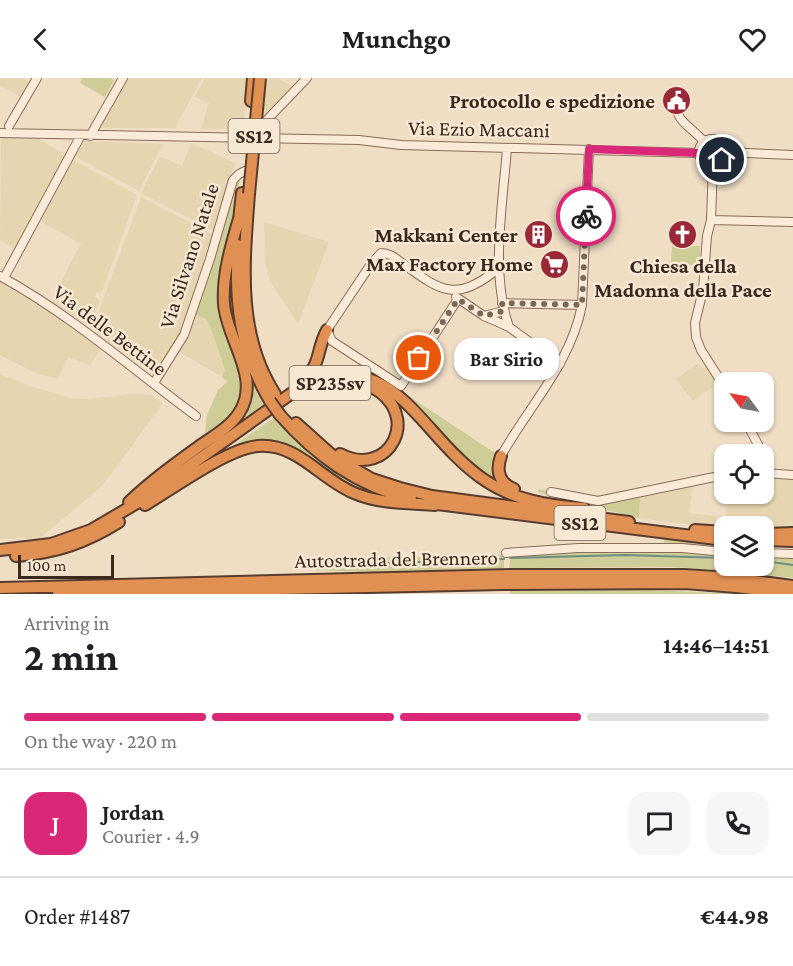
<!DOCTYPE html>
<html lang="en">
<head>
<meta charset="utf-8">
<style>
	:root { --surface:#fff; --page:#f6f6f6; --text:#202124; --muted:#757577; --line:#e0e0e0; --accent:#db2777 }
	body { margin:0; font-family:"Crimson Pro",serif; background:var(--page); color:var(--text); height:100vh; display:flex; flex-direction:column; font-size:22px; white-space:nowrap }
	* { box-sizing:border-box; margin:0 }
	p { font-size:20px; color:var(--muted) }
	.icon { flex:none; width:33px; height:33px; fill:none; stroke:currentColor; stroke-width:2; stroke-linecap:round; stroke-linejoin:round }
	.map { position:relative; height:516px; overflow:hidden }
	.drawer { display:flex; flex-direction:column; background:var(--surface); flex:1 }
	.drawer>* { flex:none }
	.needle { width:39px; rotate:302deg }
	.controls { position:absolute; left:714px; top:294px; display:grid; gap:12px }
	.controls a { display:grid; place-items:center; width:60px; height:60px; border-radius:12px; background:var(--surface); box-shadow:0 2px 4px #0004; font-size:30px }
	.scale { position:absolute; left:18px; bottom:15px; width:96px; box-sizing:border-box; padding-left:6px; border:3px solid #3a281e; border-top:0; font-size:16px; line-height:21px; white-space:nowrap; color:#3a281e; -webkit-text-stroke:4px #f6e8d3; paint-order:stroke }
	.pin { position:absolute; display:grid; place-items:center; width:51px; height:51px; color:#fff; margin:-26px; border:3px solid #fff; border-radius:50%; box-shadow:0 2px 6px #0007 }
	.courier { position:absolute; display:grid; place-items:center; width:60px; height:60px; margin:-30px; border:4px solid #db2777; border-radius:50%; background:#fff; color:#222; box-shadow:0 2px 8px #0007 }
	.bubble { position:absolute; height:42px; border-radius:18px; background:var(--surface); box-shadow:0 2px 4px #0004; font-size:20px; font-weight:700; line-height:42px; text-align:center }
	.head em { font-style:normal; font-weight:700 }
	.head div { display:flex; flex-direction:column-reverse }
	.head { display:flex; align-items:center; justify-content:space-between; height:102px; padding:0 24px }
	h1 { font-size:39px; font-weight:700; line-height:45px }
	.bar { display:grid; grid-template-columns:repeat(4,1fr); gap:9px 6px; align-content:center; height:72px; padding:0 24px }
	.bar i { height:8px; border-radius:4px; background:var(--line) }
	.bar .current { background:var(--accent) }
	.bar p { grid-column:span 4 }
	.line { display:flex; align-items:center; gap:15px; padding:0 24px; border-top:2px solid var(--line) }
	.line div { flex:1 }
	.round { display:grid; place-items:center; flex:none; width:63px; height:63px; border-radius:18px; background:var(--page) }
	header { display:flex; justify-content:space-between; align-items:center; height:78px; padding:0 24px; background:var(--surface); font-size:27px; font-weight:700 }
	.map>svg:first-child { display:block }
	.farmland { fill:#e5d6b1 }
	.green { fill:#cecd97 }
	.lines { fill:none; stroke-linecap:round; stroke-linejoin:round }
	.stream { stroke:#6c9183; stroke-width:2 }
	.minor-casing { stroke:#8a6d5a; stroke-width:10 }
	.highway-casing { stroke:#583c2e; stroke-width:14 }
	.minor { stroke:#f9ebd7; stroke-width:8 }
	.highway { stroke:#e09053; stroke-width:10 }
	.highway-bridge-casing { stroke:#583c2e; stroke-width:14; stroke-linecap:butt }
	.highway-bridge { stroke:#e09053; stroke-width:10 }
	.done { stroke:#796758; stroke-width:6; stroke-dasharray:0 10.8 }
	.route { stroke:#db2777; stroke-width:8 }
	.labels { text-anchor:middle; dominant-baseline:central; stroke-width:5; stroke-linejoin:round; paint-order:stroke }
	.shield { fill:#f6e8d3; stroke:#726254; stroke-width:1.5 }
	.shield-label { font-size:20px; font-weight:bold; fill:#3a281e }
	.poi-label { font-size:21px; font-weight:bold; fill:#3a281e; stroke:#f6e8d3; text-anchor:end }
	.street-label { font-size:21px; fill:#3a281e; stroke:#f6e8d3 }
</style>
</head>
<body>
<header><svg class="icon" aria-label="back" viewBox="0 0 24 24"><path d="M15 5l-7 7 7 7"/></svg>Munchgo<svg class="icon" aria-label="heart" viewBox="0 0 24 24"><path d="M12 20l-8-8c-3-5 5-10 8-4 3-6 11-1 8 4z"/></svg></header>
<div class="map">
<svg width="793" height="516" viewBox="0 0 793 516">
	<rect width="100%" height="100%" fill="#efddc4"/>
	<path class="farmland" d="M0,0H22L31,5L22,20L0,7Z
		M129,0H202L175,50H100Z
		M205,0H248L243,51H201L209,25L194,19Z
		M263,0H277L295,10L258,49Z
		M1,60L39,61L68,78L16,171L0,162Z
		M82,63L163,66L139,113L74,78Z
		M191,65L235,85L215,154L141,115L160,78L182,88Z
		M71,81L137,117L101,216L97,214L95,219L100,223L90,249L53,223L65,196L81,166L38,142Z
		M141,119L215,158L180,260L155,299L92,251Z
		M264,144L329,164L298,246L269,202L265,181Z
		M0,204L54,235L101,270L90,288L68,279L58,301L36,295L0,277Z
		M194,236L206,241L210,248L225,292L222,299L178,273Z
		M698,285L702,290L707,287L719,304L693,323L676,301Z
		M0,296L27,307L70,320L87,321L130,316L151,317L163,325L103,407L40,460L0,461Z
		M764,397L793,400V449H724L728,416H764Z
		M693,407L689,435L717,438L715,450L639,440L640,418Z"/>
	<path class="green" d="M79,0H110L114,2L105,19L80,5L82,1Z
		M239,100L238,115L221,208L244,308L235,335L202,363L200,359L205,356L207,337L218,312L227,304L222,299L225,292L210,248L206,241L194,236L234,104Z
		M672,168H700V187H671Z
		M232,188L269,326L173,391L247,327L230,241L227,207Z
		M389,305L498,377L495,389L520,416L477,393Z
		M277,338L409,424L376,418L352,410L286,368L220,377Z
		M539,411L602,427L640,418L639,440C606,431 570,425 538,414Z
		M664,459L724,466V471L664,465Z
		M681,473L724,476V488H764V477L793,479V500L722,492L670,489L509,490L511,477L550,474Z
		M504,477V490L364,494L307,492L340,489L345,480Z
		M628,511L738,516H510V513Z"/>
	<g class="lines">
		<path class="stream" d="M510,480L625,477L724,480
			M764,483L793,487
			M388,485L504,481"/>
		<defs>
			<path id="minor" d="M680,18C669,42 691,47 704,64
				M9,48L37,0
				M0,55L359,62L401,67L699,75
				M90,58L123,0
				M259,58L263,46L307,0
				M699 74a13 13 0 1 1 26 0a13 13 0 1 1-26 0Z
				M507,70C503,126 490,194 509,249
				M725,74L793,77
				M713,87L711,142L707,158L703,212L695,245L696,259L701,272L724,308
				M711,142L793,144
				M0,198C71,237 131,290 196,338
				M4,200L81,57
				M456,219L484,238L509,249L560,286
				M458,221L401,308L332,263L327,252L371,186L381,175C390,175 395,180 402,185C442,214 456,225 499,190
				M502,225L582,227
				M484,238L504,233
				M154,305L184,257L210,181L233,102L239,96L253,89
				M746,344L763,376
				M501,378C529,328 571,285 582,227L589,71
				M764,379L769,395
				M764,395L793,397
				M551,414L598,423L724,397
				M506,475L578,470H682L724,474
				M764,475L793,476"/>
			<path id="highway" d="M251,23L253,0
				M249,116C244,184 236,256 275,316
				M239,142L242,115
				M238,167C234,225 240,272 270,323
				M299,306C324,284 314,277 327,252
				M280,337C316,378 356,407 411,421
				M296,345L334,379L372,401L400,410L432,418L629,444
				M340,376C390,402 423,336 372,309
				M501,378C496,392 498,405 514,411
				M129,424C151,403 176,385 201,367C214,358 230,349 239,335C262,300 227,263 224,226C222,196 232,165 240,137
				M429,425L724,462
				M145,427C172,411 228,370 258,368C298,365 320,401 354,415C379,426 409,425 435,427
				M695,452L724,454
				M766,456L793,455
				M764,462L793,463
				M0,472L51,466L91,452L137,425L292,315C393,259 415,354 483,401C513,422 548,428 584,430
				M16,478C56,475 85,465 119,444
				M0,510L510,497H684L732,500L793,508
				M58,516L502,506L685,505L736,509L793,516"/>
		</defs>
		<use href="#minor" class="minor-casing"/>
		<use href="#highway" class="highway-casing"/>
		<use href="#minor" class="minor"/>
		<use href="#highway" class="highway"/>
		<defs>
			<path id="highway-bridge" d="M249,116L260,0
				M270,323L280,337"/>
		</defs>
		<use href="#highway-bridge" class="highway-bridge-casing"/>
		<use href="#highway-bridge" class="highway-bridge"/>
	</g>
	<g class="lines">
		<path class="done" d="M419,280L458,221L484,238L504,233L502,225L582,227L586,138"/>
		<path class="route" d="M586,138L589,71L699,75C702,87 713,90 722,82"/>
	</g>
	<defs>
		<symbol id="civic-disc" viewBox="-11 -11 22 22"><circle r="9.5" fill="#9a2837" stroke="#f6e8d3"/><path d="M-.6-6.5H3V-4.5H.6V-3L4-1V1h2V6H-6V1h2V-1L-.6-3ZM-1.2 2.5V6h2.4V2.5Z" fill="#fff"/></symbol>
		<symbol id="building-disc" viewBox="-11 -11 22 22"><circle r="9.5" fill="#9a2837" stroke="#f6e8d3"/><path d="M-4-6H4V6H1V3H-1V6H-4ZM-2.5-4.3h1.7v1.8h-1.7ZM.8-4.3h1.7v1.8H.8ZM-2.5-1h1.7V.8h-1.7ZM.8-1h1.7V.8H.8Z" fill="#fff"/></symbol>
		<symbol id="church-disc" viewBox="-11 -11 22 22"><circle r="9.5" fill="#9a2837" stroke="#f6e8d3"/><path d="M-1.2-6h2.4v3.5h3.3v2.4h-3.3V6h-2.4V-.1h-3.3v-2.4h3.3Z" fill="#fff"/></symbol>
		<symbol id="supermarket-disc" viewBox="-11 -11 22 22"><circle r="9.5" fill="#9a2837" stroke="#f6e8d3"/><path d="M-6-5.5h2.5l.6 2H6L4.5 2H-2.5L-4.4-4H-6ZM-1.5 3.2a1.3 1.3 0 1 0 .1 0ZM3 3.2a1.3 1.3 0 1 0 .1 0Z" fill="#fff"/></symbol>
	</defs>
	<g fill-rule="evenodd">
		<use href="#civic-disc" x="660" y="6" width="33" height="33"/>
		<use href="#building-disc" x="522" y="140" width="33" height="33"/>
		<use href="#church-disc" x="666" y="140" width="33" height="33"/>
		<use href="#supermarket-disc" x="538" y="170" width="33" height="33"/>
	</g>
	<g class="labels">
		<g class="shield">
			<rect x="228.5" y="41" width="51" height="34" rx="4.5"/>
			<rect x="289.5" y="288" width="81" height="34" rx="4.5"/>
			<rect x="554.5" y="428" width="51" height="34" rx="4.5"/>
		</g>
		<g class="shield-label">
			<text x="254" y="58">SS12</text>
			<text x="330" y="305">SP235sv</text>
			<text x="580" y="445">SS12</text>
		</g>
		<g class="poi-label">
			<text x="655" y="23">Protocollo e spedizione</text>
			<text x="518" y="157">Makkani Center</text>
			<text x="533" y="186">Max Factory Home</text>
			<text x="683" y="188" text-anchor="middle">Chiesa della<tspan x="683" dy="24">Madonna della Pace</tspan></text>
		</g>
		<g class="street-label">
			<text transform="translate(479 51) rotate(1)">Via Ezio Maccani</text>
			<text transform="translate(189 178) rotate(-72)">Via Silvano Natale</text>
			<text transform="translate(110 252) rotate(37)">Via delle Bettine</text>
			<text transform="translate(396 481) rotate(-1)">Autostrada del Brennero</text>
		</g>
	</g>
</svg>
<div class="controls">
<a><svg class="needle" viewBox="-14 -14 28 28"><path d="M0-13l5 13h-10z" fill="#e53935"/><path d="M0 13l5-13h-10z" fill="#757577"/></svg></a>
<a><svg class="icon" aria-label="locate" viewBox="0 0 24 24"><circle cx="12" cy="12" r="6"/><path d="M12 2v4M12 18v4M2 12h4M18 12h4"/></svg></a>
<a><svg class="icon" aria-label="layers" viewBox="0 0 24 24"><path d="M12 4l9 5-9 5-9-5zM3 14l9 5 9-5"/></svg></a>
</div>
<div class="scale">100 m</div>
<div class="pin" style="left:419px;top:280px;background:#ea580c"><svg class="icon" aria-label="bag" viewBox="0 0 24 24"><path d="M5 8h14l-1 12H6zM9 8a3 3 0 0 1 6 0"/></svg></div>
<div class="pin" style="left:722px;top:82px;background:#1f2937"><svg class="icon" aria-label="home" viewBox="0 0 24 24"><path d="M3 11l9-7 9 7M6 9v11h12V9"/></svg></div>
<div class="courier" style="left:586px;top:138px"><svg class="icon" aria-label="bike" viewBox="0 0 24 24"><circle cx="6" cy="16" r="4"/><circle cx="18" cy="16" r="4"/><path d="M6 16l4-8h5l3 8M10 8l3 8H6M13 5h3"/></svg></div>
<div class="bubble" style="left:454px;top:260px;width:105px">Bar Sirio</div>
</div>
<section class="drawer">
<div class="head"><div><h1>2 min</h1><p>Arriving in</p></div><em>14:46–14:51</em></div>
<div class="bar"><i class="current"></i><i class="current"></i><i class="current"></i><i></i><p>On the way · 220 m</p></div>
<div class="line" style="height:108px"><b class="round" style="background:var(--accent);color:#fff">J</b><div><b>Jordan</b><p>Courier · 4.9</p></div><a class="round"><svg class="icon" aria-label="chat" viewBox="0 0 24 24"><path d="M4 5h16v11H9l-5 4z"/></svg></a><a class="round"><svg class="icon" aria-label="phone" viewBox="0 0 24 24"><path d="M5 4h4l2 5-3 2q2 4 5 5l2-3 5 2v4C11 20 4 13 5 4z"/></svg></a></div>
<div class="line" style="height:78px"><div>Order #1487</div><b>€44.98</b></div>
</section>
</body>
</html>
